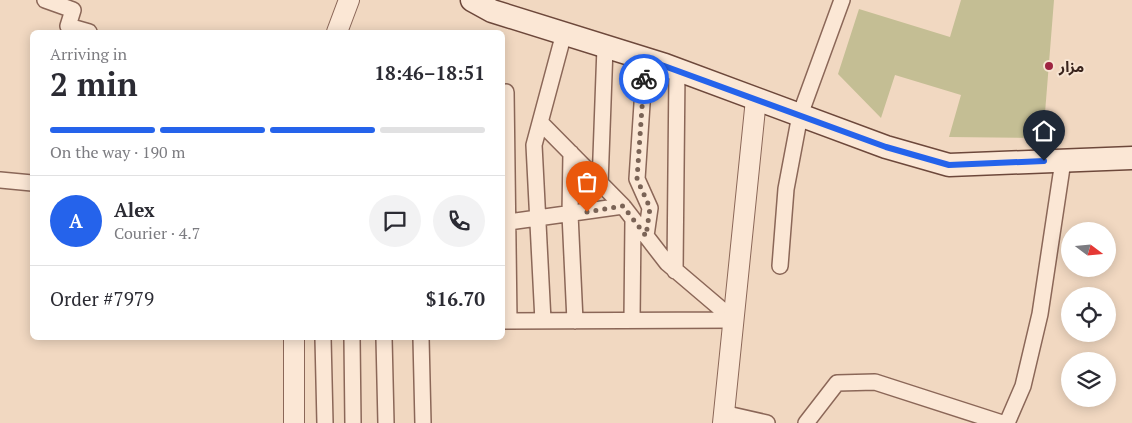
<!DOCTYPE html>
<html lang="en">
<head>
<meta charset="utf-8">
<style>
	:root { --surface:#fff; --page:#f2f2f3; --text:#2b2b33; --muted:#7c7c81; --line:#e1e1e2; --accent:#2563eb }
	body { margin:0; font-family:"PT Serif","Noto Sans Arabic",serif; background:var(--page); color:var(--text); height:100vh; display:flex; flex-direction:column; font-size:19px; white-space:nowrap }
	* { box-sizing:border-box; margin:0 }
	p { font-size:16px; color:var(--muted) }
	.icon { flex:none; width:28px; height:28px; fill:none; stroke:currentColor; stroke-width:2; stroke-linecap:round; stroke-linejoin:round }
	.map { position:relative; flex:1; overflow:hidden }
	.drawer { position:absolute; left:30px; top:30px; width:475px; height:310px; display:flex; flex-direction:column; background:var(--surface); border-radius:8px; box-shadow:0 2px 12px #0003 }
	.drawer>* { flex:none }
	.needle { width:32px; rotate:106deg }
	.fabs { position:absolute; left:1061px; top:222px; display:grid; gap:10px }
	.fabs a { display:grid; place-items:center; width:55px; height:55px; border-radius:50%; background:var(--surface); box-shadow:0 2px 12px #0003; font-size:25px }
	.pin { position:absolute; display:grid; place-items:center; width:42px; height:42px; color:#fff; margin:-51px -21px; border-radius:50% 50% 50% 0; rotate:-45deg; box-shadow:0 0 5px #0007 }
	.pin .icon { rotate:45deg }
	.courier { position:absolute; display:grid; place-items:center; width:50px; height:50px; margin:-25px; border:4px solid #2563eb; border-radius:50%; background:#fff; color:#222; box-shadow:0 1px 6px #0007 }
	.headline em { font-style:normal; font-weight:600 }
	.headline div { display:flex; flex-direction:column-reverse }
	.headline { display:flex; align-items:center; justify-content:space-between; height:85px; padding:0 20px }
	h1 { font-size:32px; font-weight:600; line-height:38px }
	.bar { display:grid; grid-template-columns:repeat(4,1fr); gap:8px 5px; align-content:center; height:60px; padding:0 20px }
	.bar i { height:6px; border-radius:4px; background:var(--line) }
	.bar .on { background:var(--accent) }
	.bar p { grid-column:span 4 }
	.line { display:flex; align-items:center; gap:12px; padding:0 20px; border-top:1px solid var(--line) }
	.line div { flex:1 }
	.round { display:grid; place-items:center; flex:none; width:52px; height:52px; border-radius:26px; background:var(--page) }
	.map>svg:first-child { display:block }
	.cemetery { fill:#c4be94 }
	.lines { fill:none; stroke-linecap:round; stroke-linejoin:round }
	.minor-casing { stroke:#8b6758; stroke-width:18 }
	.tertiary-casing { stroke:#8b6758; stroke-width:22 }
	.secondary-casing { stroke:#6d483b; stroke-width:25 }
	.minor { stroke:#fbe7d5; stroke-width:15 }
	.tertiary { stroke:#fbe7d5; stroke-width:20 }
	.secondary { stroke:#fbe7d5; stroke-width:22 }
	.done { stroke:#7a6356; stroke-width:5; stroke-dasharray:0 9 }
	.route { stroke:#2563eb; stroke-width:6 }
	.poi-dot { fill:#9e2441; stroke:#f7e4d2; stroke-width:2 }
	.labels { text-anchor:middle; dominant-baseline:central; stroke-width:4; stroke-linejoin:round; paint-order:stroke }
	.poi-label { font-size:15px; font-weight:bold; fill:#3a241d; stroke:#f7e4d2; text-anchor:start }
</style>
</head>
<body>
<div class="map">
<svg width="1132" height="423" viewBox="0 0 1132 423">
	<rect width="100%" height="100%" fill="#f1d8c1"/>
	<path class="cemetery" d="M961,0H1054L1043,138L949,137L961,95L895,75L881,118L838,74L859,9L950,37Z"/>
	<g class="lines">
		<defs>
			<path id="minor" d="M45,0L73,10L68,26L89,32
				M645,59L637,179L650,208L646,236
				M506,92L509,321
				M540,122L623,206L667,263L734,320
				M571,153L570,214L575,321
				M0,180L32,183
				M600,184L605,47
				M502,223L623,206
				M780,266L786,189L800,115L842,0
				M675,271L677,70
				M632,320L633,220
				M502,321L734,320
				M543,321L534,145L564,33
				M323,338L325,423
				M352,338L353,423
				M384,338L386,423
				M421,338L423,423
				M723,413L767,423
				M806,423L837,383L875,382L1002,423
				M1007,423L1023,386L1040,314L1063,161"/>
			<path id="tertiary" d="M337,32L349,0
				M294,338V423
				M723,423L756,99"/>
			<path id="secondary" d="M472,0L492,11L665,65L886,147L949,165L1132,158"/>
		</defs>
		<use href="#minor" class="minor-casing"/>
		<use href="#tertiary" class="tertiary-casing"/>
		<use href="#secondary" class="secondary-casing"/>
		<use href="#minor" class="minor"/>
		<use href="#tertiary" class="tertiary"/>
		<use href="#secondary" class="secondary"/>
	</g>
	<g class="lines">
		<path class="done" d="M587,212L623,206L646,236L650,208L637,179L644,79"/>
		<path class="route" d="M644,79L645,59L886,147L949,165L1044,161"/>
	</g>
	<circle class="poi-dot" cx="1049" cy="66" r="5"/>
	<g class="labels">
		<g class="poi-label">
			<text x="1059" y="66">مزار</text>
		</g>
	</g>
</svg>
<div class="fabs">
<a><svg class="needle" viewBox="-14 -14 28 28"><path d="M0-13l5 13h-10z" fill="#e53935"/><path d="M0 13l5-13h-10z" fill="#7c7c81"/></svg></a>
<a><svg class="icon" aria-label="locate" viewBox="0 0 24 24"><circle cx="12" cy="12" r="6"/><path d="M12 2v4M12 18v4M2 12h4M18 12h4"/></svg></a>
<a><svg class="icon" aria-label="layers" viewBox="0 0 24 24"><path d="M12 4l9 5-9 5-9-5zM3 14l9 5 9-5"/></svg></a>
</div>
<div class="pin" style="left:587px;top:212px;background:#ea580c"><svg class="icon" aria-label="bag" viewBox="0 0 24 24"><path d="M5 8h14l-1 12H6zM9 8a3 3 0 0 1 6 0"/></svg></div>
<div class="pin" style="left:1044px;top:161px;background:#1f2937"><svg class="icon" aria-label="home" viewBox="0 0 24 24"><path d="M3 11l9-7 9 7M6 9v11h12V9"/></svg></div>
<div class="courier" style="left:644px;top:79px"><svg class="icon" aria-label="bike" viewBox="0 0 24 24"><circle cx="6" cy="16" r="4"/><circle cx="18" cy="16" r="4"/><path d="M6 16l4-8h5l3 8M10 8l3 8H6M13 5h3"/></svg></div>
<section class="drawer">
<div class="headline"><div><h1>2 min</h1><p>Arriving in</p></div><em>18:46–18:51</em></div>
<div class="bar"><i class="on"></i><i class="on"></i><i class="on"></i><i></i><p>On the way · 190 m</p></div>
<div class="line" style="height:90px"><b class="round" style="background:var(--accent);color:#fff">A</b><div><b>Alex</b><p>Courier · 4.7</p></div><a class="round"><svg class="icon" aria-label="chat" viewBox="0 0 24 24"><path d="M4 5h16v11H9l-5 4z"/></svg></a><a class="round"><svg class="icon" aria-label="phone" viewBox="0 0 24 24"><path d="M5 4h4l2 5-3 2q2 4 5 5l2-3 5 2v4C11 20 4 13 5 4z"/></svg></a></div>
<div class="line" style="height:65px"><div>Order #7979</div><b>$16.70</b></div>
</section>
</div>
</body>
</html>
